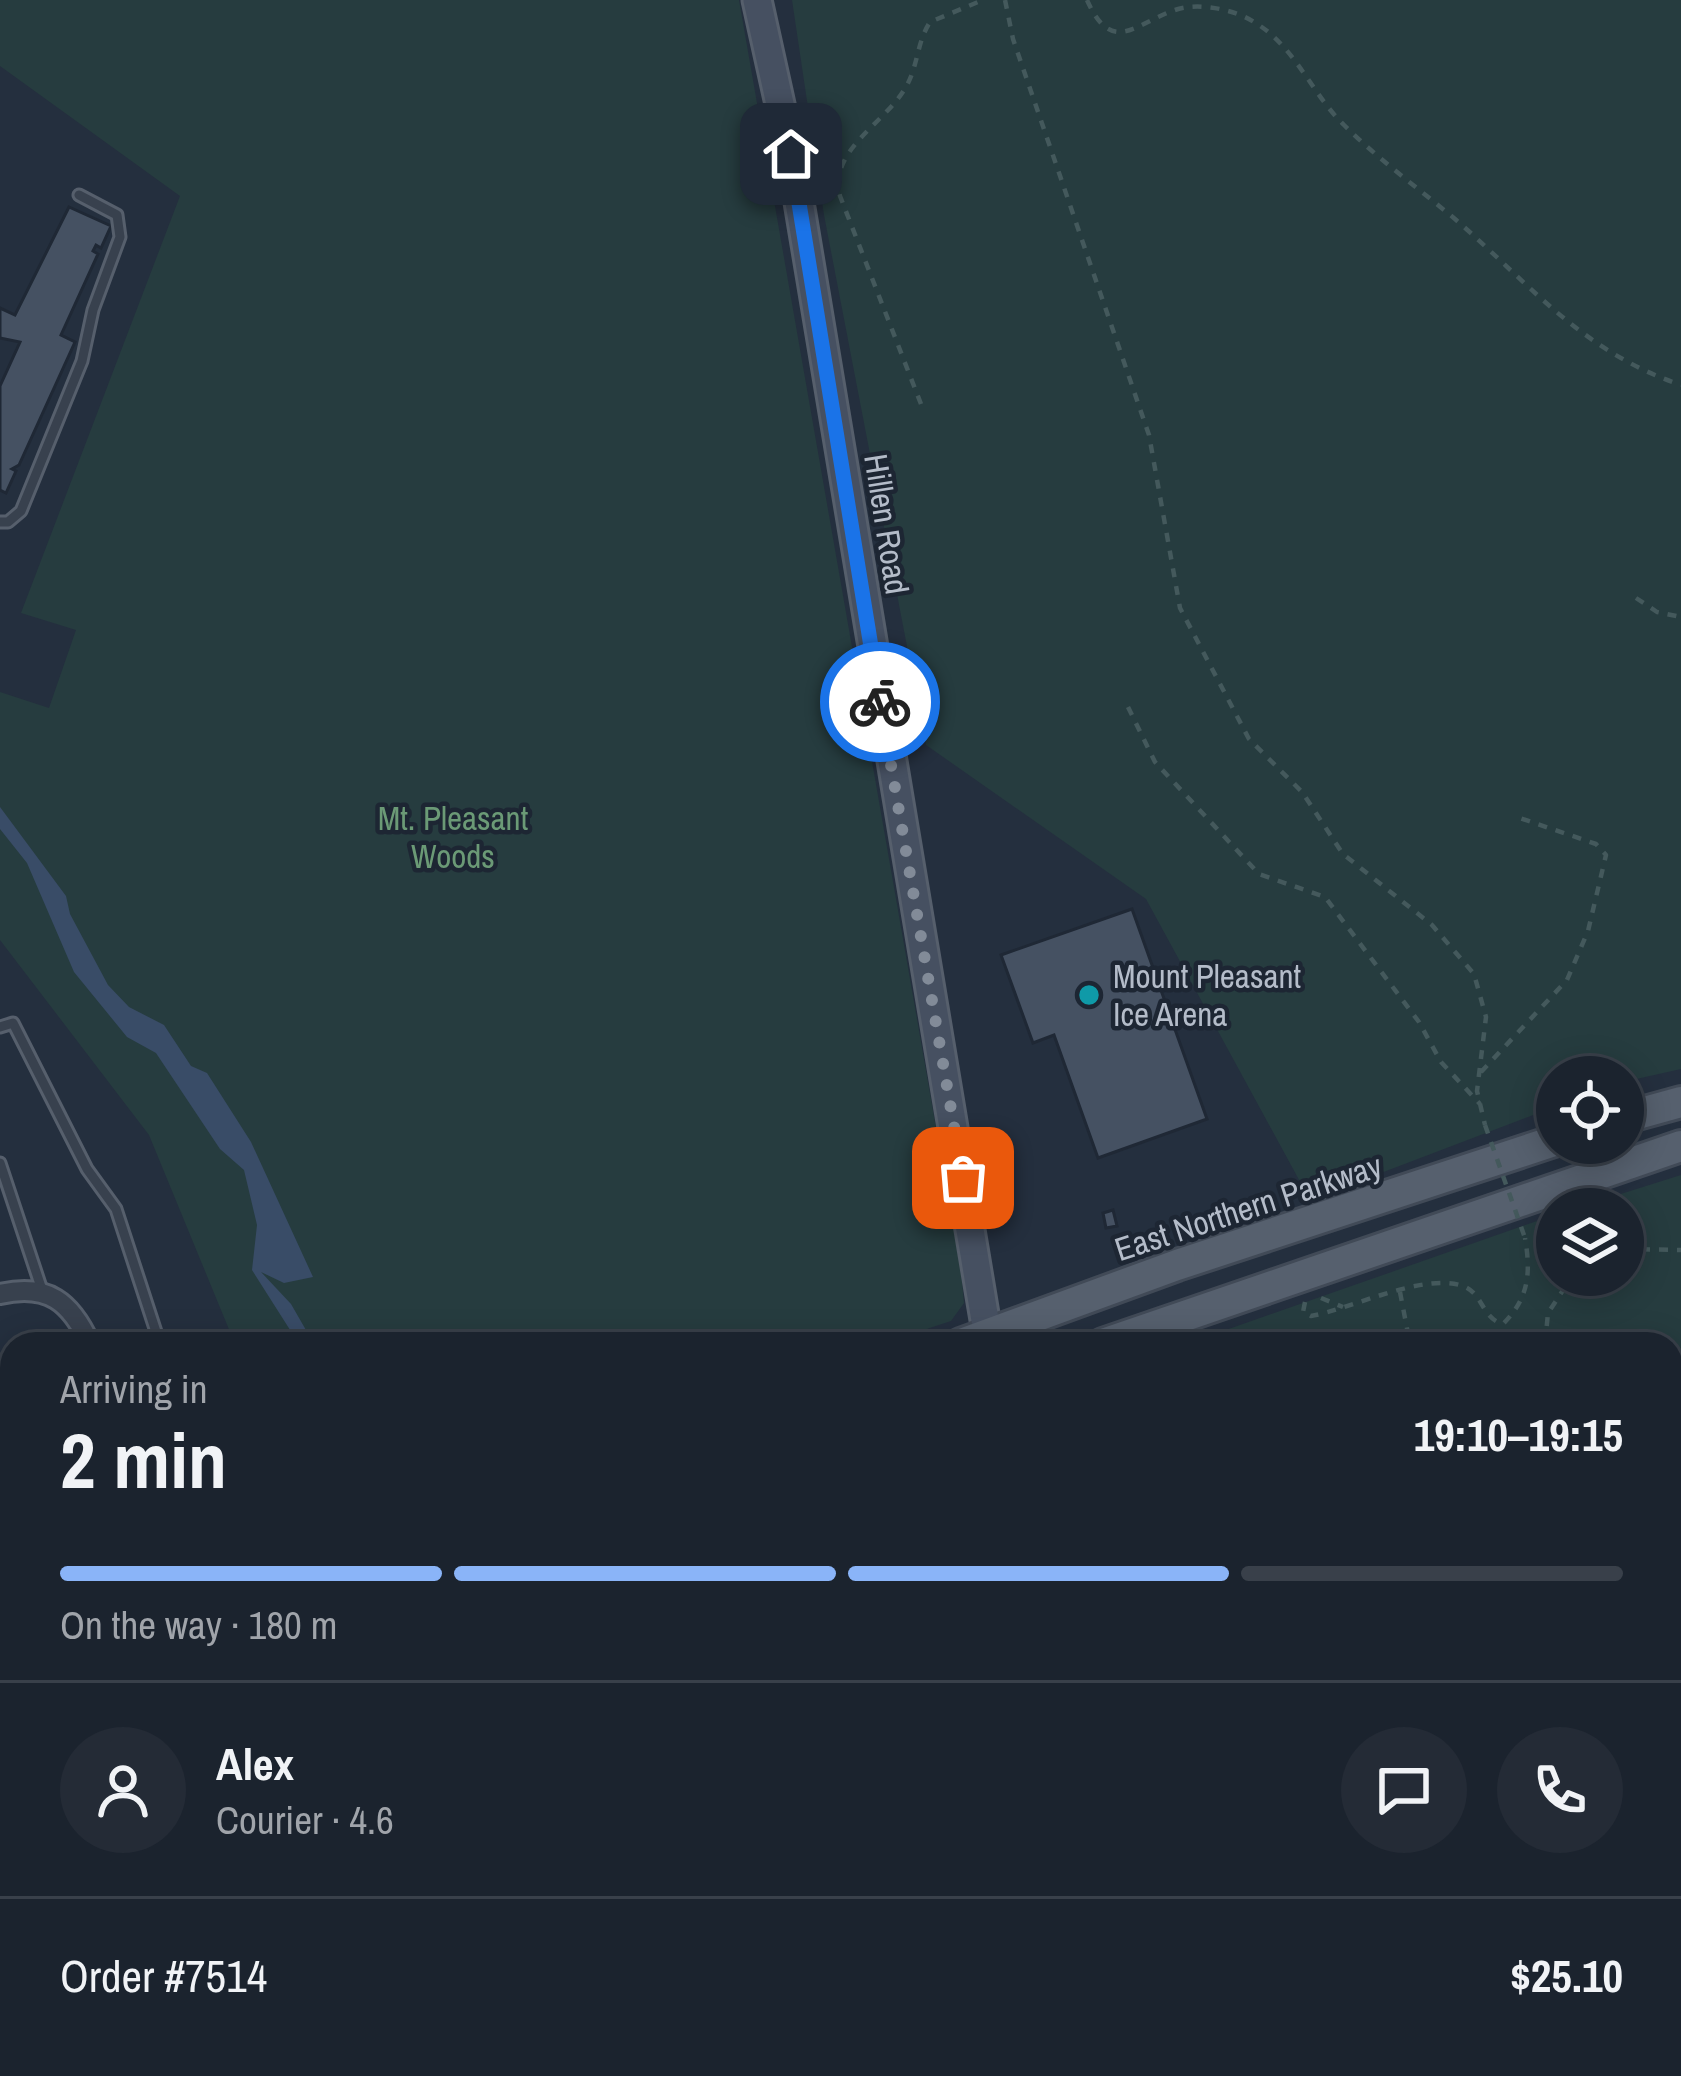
<!DOCTYPE html>
<html lang="en">
<head>
<meta charset="utf-8">
<style>
	:root { --surface:#1b232e; --page:#242b36; --text:#f1f3f6; --muted:#a0a4aa; --line:#39404a; --accent:#8ab4f8 }
	body { margin:0; font-family:"Archivo Narrow",sans-serif; background:var(--page); color:var(--text); height:100vh; display:flex; flex-direction:column; font-size:45px; white-space:nowrap }
	* { box-sizing:border-box; margin:0 }
	p { font-size:39px; color:var(--muted) }
	.icon { flex:none; width:66px; height:66px; fill:none; stroke:currentColor; stroke-width:2; stroke-linecap:round; stroke-linejoin:round }
	.map { position:relative; flex:1; overflow:hidden }
	.sheet { position:absolute; left:0px; top:1332px; width:1683px; height:744px; display:flex; flex-direction:column; background:var(--surface); border-radius:36px 36px 0 0; box-shadow:0 6px 30px #0003,0 0 0 3px var(--line) }
	.sheet>* { flex:none }
	.buttons { position:absolute; left:1536px; top:1056px; display:grid; gap:24px }
	.buttons a { display:grid; place-items:center; width:108px; height:108px; border-radius:50%; background:var(--surface); box-shadow:0 6px 30px #0003,0 0 0 3px var(--line); font-size:60px }
	.pin { position:absolute; display:grid; place-items:center; width:102px; height:102px; color:#fff; margin:-51px; border-radius:24px; box-shadow:0 6px 18px #0006 }
	.courier { position:absolute; display:grid; place-items:center; width:120px; height:120px; margin:-60px; border:9px solid #1a73e8; border-radius:50%; background:#fff; color:#222; box-shadow:0 3px 15px #0007 }
	.overview em { font-style:normal; font-weight:700 }
	.overview div { display:flex; flex-direction:column-reverse }
	.overview { display:flex; align-items:center; justify-content:space-between; height:204px; padding:0 60px }
	h1 { font-size:78px; font-weight:700; line-height:90px }
	.bar { display:grid; grid-template-columns:repeat(4,1fr); gap:18px 12px; align-content:center; height:144px; padding:0 60px }
	.bar i { height:15px; border-radius:9px; background:var(--line) }
	.bar .active { background:var(--accent) }
	.bar p { grid-column:span 4 }
	.line { display:flex; align-items:center; gap:30px; padding:0 60px; border-top:3px solid var(--line) }
	.line div { flex:1 }
	.round { display:grid; place-items:center; flex:none; width:126px; height:126px; border-radius:63px; background:var(--page) }
	.map>svg:first-child { display:block }
	.green { fill:#263c3f }
	.water { fill:#394c67 }
	.building { fill:#455162; stroke:#1f2835; stroke-width:3 }
	.lines { fill:none; stroke-linecap:round; stroke-linejoin:round }
	.lane-casing { stroke:#565f6c; stroke-width:15 }
	.street-casing { stroke:#565f6c; stroke-width:24 }
	.secondary-casing { stroke:#565f6c; stroke-width:33 }
	.primary-casing { stroke:#414a57; stroke-width:36 }
	.path { stroke:#44595c; stroke-width:4.5; stroke-dasharray:9 9; stroke-linecap:butt }
	.lane { stroke:#38414e; stroke-width:9 }
	.street { stroke:#38414e; stroke-width:18 }
	.secondary { stroke:#465061; stroke-width:27 }
	.primary { stroke:#56606e; stroke-width:30 }
	.path-bridge { stroke:#44595c; stroke-width:4.5; stroke-dasharray:9 9; stroke-linecap:butt }
	.done { stroke:#828b98; stroke-width:12; stroke-dasharray:0 21.6 }
	.route { stroke:#1a73e8; stroke-width:15 }
	.culture-dot { fill:#0f9aa8; stroke:#1d2633; stroke-width:4.5 }
	.labels { text-anchor:middle; dominant-baseline:central; stroke-width:9; stroke-linejoin:round; paint-order:stroke }
	.street-label { font-size:33px; fill:#b4bcc9; stroke:#1d2633 }
	.park-label { font-size:33px; fill:#6b9a76; stroke:#1d2633 }
	.poi-label { font-size:33px; fill:#b4bcc9; stroke:#1d2633; text-anchor:start }
</style>
</head>
<body>
<div class="map">
<svg width="1681" height="2076" viewBox="0 0 1681 2076">
	<rect width="100%" height="100%" fill="#242f3e"/>
	<path class="green" d="M0,0H739L961,1271L964,1303L951,1321L881,1344H235L149,1135L0,940V692L49,708L76,630L21,613L180,196L0,66Z
		M792,0H1681V1069L1623,1082V1077H1557V1106L1310,1200L1146,899L926,745L824,215Z
		M1681,1175V2076H1138L1137,2064H1671V1344H1186L1557,1214V1275H1623V1209H1573Z
		M574,2064H1085L1087,2076H575Z"/>
	<path class="water" d="M0,807L66,896L70,914L108,985L129,1007L164,1025L191,1066L207,1073L251,1142L313,1277L284,1283L261,1272L291,1304L314,1344H299L252,1270L257,1225L244,1170L220,1149L156,1053L127,1037L74,972L27,863L0,829Z"/>
	<path class="building" d="M69,207L111,226L101,248L96,245L93,251L98,254L61,335L75,342L19,465L12,469L16,471L6,493L0,490V386L20,342L0,338V308L15,315Z
		M1132,909L1207,1119L1098,1158L1054,1035L1033,1043L1001,955Z
		M1113,1210L1117,1226L1106,1228L1103,1213Z
		M12,1482V1624L2,1627L0,1486Z
		M131,2064H170L160,2076H121Z
		M386,2064H429L466,2076H382Z"/>
	<g class="lines">
		<defs>
			<path id="lane" d="M0,522H8L21,511L82,361L93,310L120,237L117,215L79,195
				M0,1027L13,1023L87,1169L116,1209L160,1344
				M0,1163L42,1290
				M0,1369L12,1409
				M0,1426L12,1422"/>
			<path id="street" d="M0,1294C48,1283 71,1302 90,1344
				M243,2076L249,2064"/>
			<path id="secondary" d="M757,0L791,154L989,1344
				M1113,2064L1115,2076"/>
			<path id="primary" d="M1623,1118L1681,1102
				M961,1344L1177,1265L1557,1140
				M1103,1344L1681,1146
				M0,1677L12,1673
				M0,1728L12,1724"/>
		</defs>
		<use href="#lane" class="lane-casing"/>
		<use href="#street" class="street-casing"/>
		<use href="#secondary" class="secondary-casing"/>
		<use href="#primary" class="primary-casing"/>
		<path class="path" d="M1005,0L1013,39L1149,435L1180,608L1249,739L1302,792L1343,854L1432,925L1474,974L1486,1017L1477,1091L1485,1125
			M1087,0C1112,56 1134,24 1175,10C1197,2 1234,9 1254,22C1295,46 1311,93 1344,125C1378,159 1418,188 1455,219C1532,286 1581,351 1681,385
			M921,404L840,196C828,149 887,123 907,85C918,65 917,42 930,22L983,0
			M1636,598L1657,612L1681,617
			M1128,707L1155,762L1259,874L1325,897L1419,1022L1441,1062L1480,1104
			M1481,1072L1567,980L1588,931L1606,855L1596,844L1514,816
			M1623,1249L1681,1250
			M1400,1292L1410,1344
			M1321,1298L1343,1307
			M1305,1302L1303,1312L1311,1316C1351,1309 1424,1272 1463,1286C1483,1293 1482,1319 1503,1324C1529,1298 1531,1273 1525,1238
			M1491,1344L1497,1327
			M1529,1344L1542,1331
			M1545,1344L1548,1313L1573,1275
			M1406,2064L1407,2076
			M1620,2064L1622,2076
			M1664,2064L1666,2076"/>
		<use href="#lane" class="lane"/>
		<use href="#street" class="street"/>
		<use href="#secondary" class="secondary"/>
		<use href="#primary" class="primary"/>
		<path class="path-bridge" d="M1485,1125L1525,1238"/>
	</g>
	<g class="lines">
		<path class="done" d="M880,702L963,1178"/>
		<path class="route" d="M791,154L880,702"/>
	</g>
	<circle class="culture-dot" cx="1089" cy="995" r="12"/>
	<g class="labels">
		<g class="street-label">
			<text transform="translate(887 524) rotate(81)">Hillen Road</text>
			<text transform="translate(1248 1207) rotate(-18)">East Northern Parkway</text>
		</g>
		<g class="park-label">
			<text x="453" y="818">Mt. Pleasant<tspan x="453" dy="38">Woods</tspan></text>
		</g>
		<g class="poi-label">
			<text x="1113" y="976">Mount Pleasant<tspan x="1113" dy="38">Ice Arena</tspan></text>
		</g>
	</g>
</svg>
<div class="buttons">
<a><svg class="icon" aria-label="locate" viewBox="0 0 24 24"><circle cx="12" cy="12" r="6"/><path d="M12 2v4M12 18v4M2 12h4M18 12h4"/></svg></a>
<a><svg class="icon" aria-label="layers" viewBox="0 0 24 24"><path d="M12 4l9 5-9 5-9-5zM3 14l9 5 9-5"/></svg></a>
</div>
<div class="pin" style="left:963px;top:1178px;background:#ea580c"><svg class="icon" aria-label="bag" viewBox="0 0 24 24"><path d="M5 8h14l-1 12H6zM9 8a3 3 0 0 1 6 0"/></svg></div>
<div class="pin" style="left:791px;top:154px;background:#1f2937"><svg class="icon" aria-label="home" viewBox="0 0 24 24"><path d="M3 11l9-7 9 7M6 9v11h12V9"/></svg></div>
<div class="courier" style="left:880px;top:702px"><svg class="icon" aria-label="bike" viewBox="0 0 24 24"><circle cx="6" cy="16" r="4"/><circle cx="18" cy="16" r="4"/><path d="M6 16l4-8h5l3 8M10 8l3 8H6M13 5h3"/></svg></div>
<section class="sheet">
<div class="overview"><div><h1>2 min</h1><p>Arriving in</p></div><em>19:10–19:15</em></div>
<div class="bar"><i class="active"></i><i class="active"></i><i class="active"></i><i></i><p>On the way · 180 m</p></div>
<div class="line" style="height:216px"><a class="round"><svg class="icon" aria-label="person" viewBox="0 0 24 24"><circle cx="12" cy="8" r="4"/><path d="M4 21q1-7 8-7t8 7"/></svg></a><div><b>Alex</b><p>Courier · 4.6</p></div><a class="round"><svg class="icon" aria-label="chat" viewBox="0 0 24 24"><path d="M4 5h16v11H9l-5 4z"/></svg></a><a class="round"><svg class="icon" aria-label="phone" viewBox="0 0 24 24"><path d="M5 4h4l2 5-3 2q2 4 5 5l2-3 5 2v4C11 20 4 13 5 4z"/></svg></a></div>
<div class="line" style="height:156px"><div>Order #7514</div><b>$25.10</b></div>
</section>
</div>
</body>
</html>
